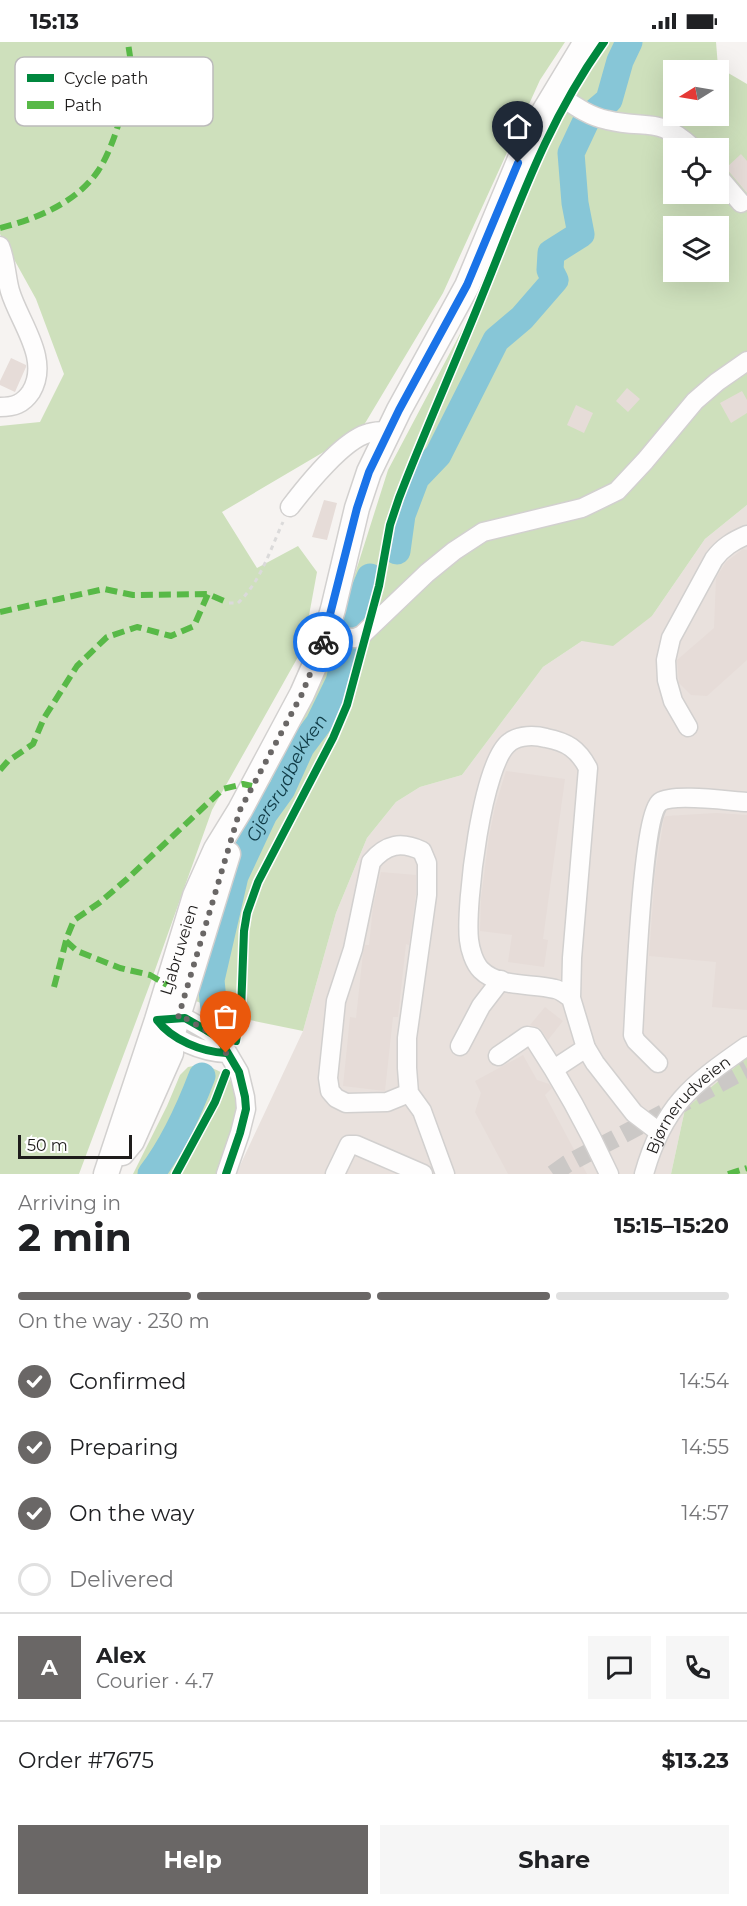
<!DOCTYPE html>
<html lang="en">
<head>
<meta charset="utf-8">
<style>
	:root { --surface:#fff; --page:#f6f6f6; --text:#202124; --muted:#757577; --line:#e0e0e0; --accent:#6a6766 }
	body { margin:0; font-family:Montserrat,sans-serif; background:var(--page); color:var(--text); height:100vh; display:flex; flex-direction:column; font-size:22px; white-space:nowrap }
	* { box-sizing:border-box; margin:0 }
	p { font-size:20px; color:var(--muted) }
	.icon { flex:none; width:33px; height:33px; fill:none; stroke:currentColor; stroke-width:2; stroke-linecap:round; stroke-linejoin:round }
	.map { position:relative; height:1132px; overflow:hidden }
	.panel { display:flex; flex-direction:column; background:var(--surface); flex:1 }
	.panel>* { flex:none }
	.needle { width:39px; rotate:259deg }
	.buttons { position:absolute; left:663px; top:18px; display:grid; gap:12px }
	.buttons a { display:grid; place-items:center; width:66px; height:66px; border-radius:0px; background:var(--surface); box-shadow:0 6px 24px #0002; font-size:30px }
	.scale { position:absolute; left:18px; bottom:15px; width:114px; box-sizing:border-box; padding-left:6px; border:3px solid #1e1c1b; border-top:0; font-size:16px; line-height:21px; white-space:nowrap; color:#1e1c1b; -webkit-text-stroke:4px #fff; paint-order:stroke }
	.pin { position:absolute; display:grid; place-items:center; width:51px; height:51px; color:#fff; margin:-62px -26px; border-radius:50% 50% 50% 0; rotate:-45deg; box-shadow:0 0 6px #0007 }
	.pin .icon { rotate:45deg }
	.courier { position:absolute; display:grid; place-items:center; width:60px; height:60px; margin:-30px; border:4px solid #1a73e8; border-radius:50%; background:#fff; color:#222; box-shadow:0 2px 8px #0007 }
	.overview em { font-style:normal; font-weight:700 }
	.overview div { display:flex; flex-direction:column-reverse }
	.overview { display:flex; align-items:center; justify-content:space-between; height:102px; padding:0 18px }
	h1 { font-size:39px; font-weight:700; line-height:45px }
	.bar { display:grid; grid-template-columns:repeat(4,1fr); gap:9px 6px; align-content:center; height:72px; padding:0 18px }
	.bar i { height:8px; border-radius:4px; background:var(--line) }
	.bar .on { background:var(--accent) }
	.bar p { grid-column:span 4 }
	.line { display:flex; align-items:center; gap:15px; padding:0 18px; border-top:2px solid var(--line) }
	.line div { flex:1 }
	.round { display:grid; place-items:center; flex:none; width:63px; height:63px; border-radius:0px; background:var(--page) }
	ol { padding:0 18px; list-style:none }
	li { display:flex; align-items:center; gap:18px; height:66px }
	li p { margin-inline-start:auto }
	li .icon { padding:6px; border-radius:50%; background:var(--accent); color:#fff; stroke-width:4 }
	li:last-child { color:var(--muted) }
	li i { width:33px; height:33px; border:3px solid var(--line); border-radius:50% }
	.action { display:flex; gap:12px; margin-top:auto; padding:12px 18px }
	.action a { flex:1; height:69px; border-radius:0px; background:var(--accent); color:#fff; font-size:24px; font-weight:700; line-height:69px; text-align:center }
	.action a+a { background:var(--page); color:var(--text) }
	.status { display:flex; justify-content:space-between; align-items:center; height:42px; padding:0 30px; background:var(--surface); direction:ltr }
	.status svg { height:16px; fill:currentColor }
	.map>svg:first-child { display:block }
	.built { fill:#e9e1dd }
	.green { fill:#cee0bc; fill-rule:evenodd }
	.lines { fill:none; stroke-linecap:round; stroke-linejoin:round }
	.river { stroke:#87c6d7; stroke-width:27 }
	.building { fill:#e6dcd8 }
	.minor-tunnel { stroke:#cbc8c6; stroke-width:18; stroke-dasharray:18 9; stroke-linecap:butt }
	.minor-casing { stroke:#d2d0cf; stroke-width:21 }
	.major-casing { stroke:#d2d0cf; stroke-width:27 }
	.path { stroke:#dbdada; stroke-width:3; stroke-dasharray:4.5 4.5; stroke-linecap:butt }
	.minor { stroke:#fefdfd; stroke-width:18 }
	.major { stroke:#fefdfd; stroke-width:24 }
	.quiet { stroke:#58b947; stroke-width:6; stroke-dasharray:12 6; stroke-linecap:butt }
	.cycleway-casing { stroke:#fff; stroke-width:11 }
	.cycleway { stroke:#00873e; stroke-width:8 }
	.done { stroke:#6a6766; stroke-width:6; stroke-dasharray:0 10.8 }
	.route { stroke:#1a73e8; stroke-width:8 }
	.labels { text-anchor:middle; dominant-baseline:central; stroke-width:6; stroke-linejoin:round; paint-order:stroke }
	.street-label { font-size:16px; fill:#1e1c1b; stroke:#fff }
	.water-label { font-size:18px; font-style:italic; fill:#0f3a45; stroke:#fff }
	.key { fill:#fff; stroke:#bcbbbb; stroke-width:1.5 }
	.key-label { font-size:16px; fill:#1e1c1b }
</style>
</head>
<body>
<div class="status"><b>15:13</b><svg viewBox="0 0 49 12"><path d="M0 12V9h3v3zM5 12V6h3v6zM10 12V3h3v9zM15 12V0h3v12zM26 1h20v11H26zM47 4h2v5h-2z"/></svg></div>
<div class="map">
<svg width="747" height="1132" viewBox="0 0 747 1132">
	<rect width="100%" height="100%" fill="#f6f3f1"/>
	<path class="built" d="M747,463V1015L685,1067L671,1132H236L303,989L336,871L367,796L396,760L420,745L462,733L543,625L582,599L652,574L705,497Z"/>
	<path class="green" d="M0,0H565L540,38L443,251L361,388L222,470L257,526L298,504L317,530L303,606L212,768L150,942L79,1132H0V384L40,380L64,332L36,257L0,192Z
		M598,0H716L718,25L747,42V463L705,497L652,574L613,604L582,599L543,625L462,733L420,745L396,760L367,796L336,871L303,989L235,975L191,957L220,868L243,779L334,605L354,535L388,428L481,252L557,73ZM674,28H718V74H674ZM674,106H718V152H674ZM674,184H718V230H674Z
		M747,1015V1132H671L685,1067Z
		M199,1023C262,1033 230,1091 218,1132H133L167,1064L180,1033L188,1025Z"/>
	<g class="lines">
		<g class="river">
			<path d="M596,69L609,58L620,19L629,0"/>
			<path d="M397,509L402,473L416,436L438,413L496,298L522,276L555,238L550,228L551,211L581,192L575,161L571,111L587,77"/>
			<path d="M347,589L370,535"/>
			<path id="s1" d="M214,968L211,938L235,834L264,772L282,747L301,705L319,681L339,640L346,611"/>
			<path d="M151,1132C174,1102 189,1068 202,1034"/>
		</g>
	</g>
	<path class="building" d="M741,112L747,119V151L726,126Z
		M11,316L26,323V325L15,350L0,343V339Z
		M627,346L640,357L628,370L616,359Z
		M742,349L747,358V371L731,381L720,361Z
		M576,363L593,371L584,391L567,383Z
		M324,458L337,461L327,498L312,495Z
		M743,507L747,508V618L707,654L691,653L679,641L677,618L714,586L716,536L726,520Z
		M506,729L565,737L543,897L548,898L544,925L508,920L512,893L480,889L481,856L489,795L495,765Z
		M716,771L747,773V968L712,965L716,920L649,914L655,832L664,776L666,774Z
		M381,830L416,833V852L409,903L406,902L398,975H393L385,1049L343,1044L350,975L356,976L363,911L365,903H369L373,865Z
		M545,965L563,979L548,998L540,986L530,983Z
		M523,1013L537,1038L549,1042L552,1046L545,1053L587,1132H508L475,1070L481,1051L475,1039Z"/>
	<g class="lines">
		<path class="minor-tunnel" d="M553,1132L567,1122L747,1027"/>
		<defs>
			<g id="minor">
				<path d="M554,50C571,61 587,74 607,78C648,88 657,73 693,106"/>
				<path d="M718,134L741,161"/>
				<path d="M0,204C6,218 6,235 10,249C19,280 51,317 31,350C23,362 14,365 0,365"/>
				<path d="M290,465C306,444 344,397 369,391C375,389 382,389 388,389"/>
				<path d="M325,595L355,596L362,593L427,531L454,509L483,490L582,466L617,449L645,419L695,359L717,340L747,319"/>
				<path d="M688,685L673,659L667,638L666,618L671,596L714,517C723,505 733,499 747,493"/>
				<path d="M571,956C566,953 561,948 555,947C532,941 499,946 481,928C474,921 470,907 469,898C465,864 482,719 510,700C519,693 535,693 546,696C567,700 578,707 588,726L572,916L571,956L586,1006L595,1021L634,1071L659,1090"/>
				<path d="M460,1004L481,964L501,938"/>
				<path d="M498,1014L527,994L533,995C562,1039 587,1084 609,1132"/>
				<path d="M658,1021L636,999L633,993C635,961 642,773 660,760C674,751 729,759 747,760"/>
				<path d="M554,1027L586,1006"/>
				<path d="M409,1051L387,1060L346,1061L336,1056L330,1049L328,1036L336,959L353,907L371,820C386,802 401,799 422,809L427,821V853L407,996V1026L409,1051L422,1069L445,1132"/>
				<path d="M226,1132L240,1091L246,1067L245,1055L239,1030L219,996L206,988L185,976L157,978C172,998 202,1010 226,1011"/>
				<path d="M335,1132L349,1103H356L423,1132"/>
				<path id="s2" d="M644,1132C663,1064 691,1043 747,1004"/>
			</g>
			<g id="major">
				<path d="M122,1111L132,1099L171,1011L172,994L228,812"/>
				<path id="s3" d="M106,1132L157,978L195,854L216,807L240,768L302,652L320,611L333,567L357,466L369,430L399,368L467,244L525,105L539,78L586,0"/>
			</g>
		</defs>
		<use href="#minor" class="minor-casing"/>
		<use href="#major" class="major-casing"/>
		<path class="path" d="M229,561H238C261,539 270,508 283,480"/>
		<use href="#minor" class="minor"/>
		<use href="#major" class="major"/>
		<path class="quiet" d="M0,186C36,177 76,161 98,129C108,114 115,94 120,77C124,62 130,48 131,32C132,22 129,10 128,0
			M0,570L104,547L133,553L208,552L229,561
			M0,728L8,719L33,702L44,676L77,624L107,595L137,585L171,594L194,584L208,552
			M66,899L77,909L120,926L150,933L167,943
			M54,945L67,895L74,878L99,861L127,837L223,747L243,742L252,744
			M728,1132L747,1126"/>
		<defs>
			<path id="cycleway" d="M236,999L241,969L244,889L247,871L258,840L333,696L347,663L379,544L390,483L399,456C425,388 455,322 482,254C519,163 546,81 604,0
				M176,1132L215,1060L226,1031
				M226,1132L240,1091L246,1067L245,1055L239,1030L219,996L206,988L185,976L157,978C172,998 202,1010 226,1011"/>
		</defs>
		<use href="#cycleway" class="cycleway-casing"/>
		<use href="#cycleway" class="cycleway"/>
	</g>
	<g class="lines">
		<path class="done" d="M226,1011L219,996L185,976H178L240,768L302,652L323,600"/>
		<path class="route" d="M323,600L357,466L369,430L399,368L467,243L518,121"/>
	</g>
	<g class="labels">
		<g class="street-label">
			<text stroke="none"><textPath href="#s3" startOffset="236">Ljabruveien</textPath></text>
			<text stroke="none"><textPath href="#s2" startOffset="84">Bjørnerudveien</textPath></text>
		</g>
		<g class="water-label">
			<text stroke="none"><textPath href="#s1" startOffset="248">Gjersrudbekken</textPath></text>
		</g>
	</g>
	<rect x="15" y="15" width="198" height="69" rx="9" class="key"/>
	<rect x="27" y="32" width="27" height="8" fill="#00873e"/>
	<rect x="27" y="59" width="27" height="8" fill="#58b947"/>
	<g class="key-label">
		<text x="64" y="42">Cycle path</text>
		<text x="64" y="69">Path</text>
	</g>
</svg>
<div class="buttons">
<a><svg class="needle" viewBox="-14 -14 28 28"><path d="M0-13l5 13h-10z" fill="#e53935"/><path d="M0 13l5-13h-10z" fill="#757577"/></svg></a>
<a><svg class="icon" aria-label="locate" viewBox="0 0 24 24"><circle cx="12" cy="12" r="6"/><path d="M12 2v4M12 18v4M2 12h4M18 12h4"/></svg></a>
<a><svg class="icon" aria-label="layers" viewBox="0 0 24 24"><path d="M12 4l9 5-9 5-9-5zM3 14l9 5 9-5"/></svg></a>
</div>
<div class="scale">50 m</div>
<div class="pin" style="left:226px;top:1011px;background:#ea580c"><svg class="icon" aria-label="bag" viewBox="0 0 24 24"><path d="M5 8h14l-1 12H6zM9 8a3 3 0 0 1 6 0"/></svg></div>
<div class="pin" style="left:518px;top:121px;background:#1f2937"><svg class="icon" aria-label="home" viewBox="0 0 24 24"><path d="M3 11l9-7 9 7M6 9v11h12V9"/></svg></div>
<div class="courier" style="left:323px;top:600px"><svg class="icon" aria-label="bike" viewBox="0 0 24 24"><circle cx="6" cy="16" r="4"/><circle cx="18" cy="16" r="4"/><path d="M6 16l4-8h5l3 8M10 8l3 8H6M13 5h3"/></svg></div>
</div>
<section class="panel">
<div class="overview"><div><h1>2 min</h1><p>Arriving in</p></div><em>15:15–15:20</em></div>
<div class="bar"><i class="on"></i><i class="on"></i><i class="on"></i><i></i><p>On the way · 230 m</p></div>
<ol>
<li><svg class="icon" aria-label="check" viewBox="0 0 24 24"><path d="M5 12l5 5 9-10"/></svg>Confirmed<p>14:54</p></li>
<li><svg class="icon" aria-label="check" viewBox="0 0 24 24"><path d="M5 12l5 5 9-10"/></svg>Preparing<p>14:55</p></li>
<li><svg class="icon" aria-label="check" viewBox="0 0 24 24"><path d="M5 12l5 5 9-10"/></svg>On the way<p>14:57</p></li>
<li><i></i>Delivered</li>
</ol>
<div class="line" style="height:108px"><b class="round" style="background:var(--accent);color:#fff">A</b><div><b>Alex</b><p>Courier · 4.7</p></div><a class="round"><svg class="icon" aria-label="chat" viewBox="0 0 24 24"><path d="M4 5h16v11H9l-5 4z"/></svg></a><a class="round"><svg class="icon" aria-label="phone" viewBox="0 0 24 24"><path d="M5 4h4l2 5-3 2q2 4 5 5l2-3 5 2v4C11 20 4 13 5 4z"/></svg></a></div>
<div class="line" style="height:78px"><div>Order #7675</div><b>$13.23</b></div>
<div class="action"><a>Help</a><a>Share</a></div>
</section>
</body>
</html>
